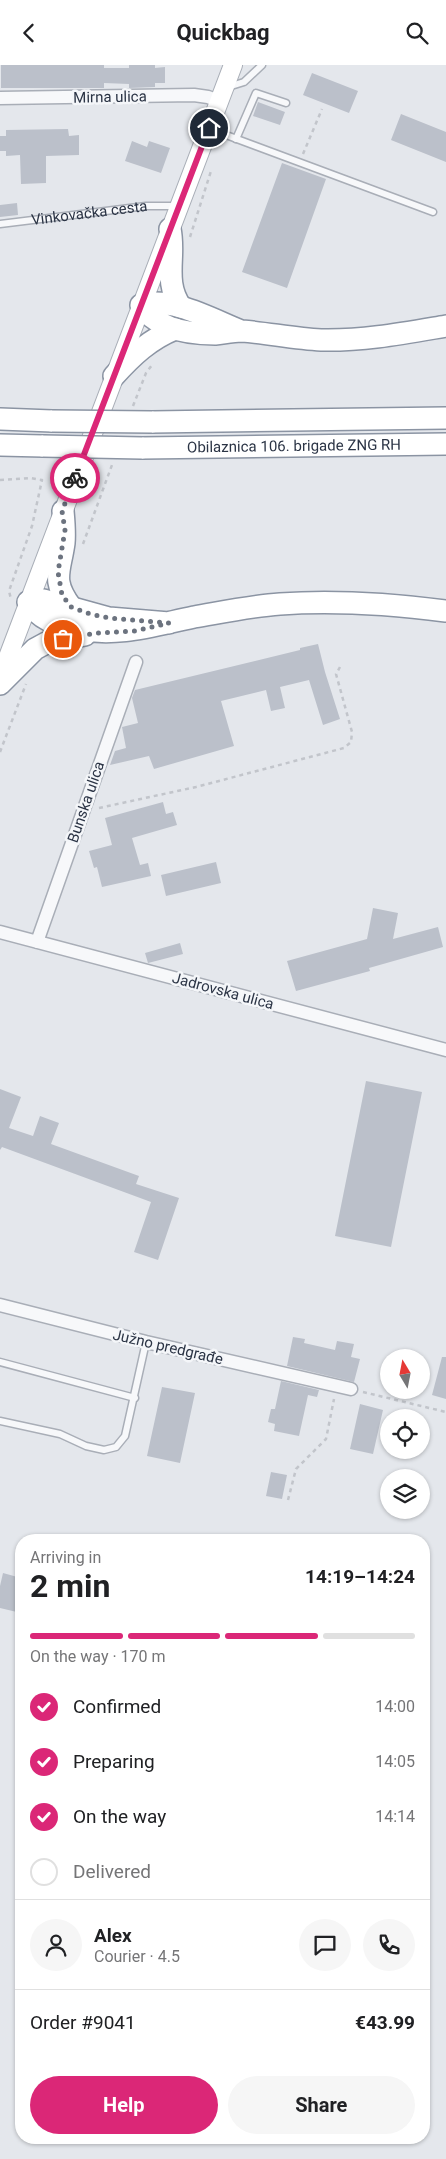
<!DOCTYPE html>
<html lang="en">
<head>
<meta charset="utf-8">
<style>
	:root { --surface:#fff; --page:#f6f6f6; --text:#202124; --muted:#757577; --line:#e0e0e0; --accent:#db2777 }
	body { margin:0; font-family:Roboto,sans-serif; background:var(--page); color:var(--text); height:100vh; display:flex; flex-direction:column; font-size:19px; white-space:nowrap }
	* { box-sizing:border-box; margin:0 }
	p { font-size:16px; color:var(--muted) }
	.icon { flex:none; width:28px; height:28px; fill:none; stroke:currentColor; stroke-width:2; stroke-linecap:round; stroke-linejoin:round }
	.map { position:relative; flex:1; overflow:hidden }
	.side { position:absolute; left:15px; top:1469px; width:415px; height:610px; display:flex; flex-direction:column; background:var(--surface); border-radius:20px; box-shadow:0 1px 4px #0004 }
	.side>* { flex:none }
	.needle { width:32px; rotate:350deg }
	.fabs { position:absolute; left:380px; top:1284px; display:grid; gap:10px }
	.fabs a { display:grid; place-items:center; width:50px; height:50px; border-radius:50%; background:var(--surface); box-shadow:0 1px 4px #0004; font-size:25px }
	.pin { position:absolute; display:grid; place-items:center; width:42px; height:42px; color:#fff; margin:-21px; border:2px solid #fff; border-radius:50%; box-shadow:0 1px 5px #0007 }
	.courier { position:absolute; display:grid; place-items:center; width:50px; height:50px; margin:-25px; border:4px solid #db2777; border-radius:50%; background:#fff; color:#222; box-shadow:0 1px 6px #0007 }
	.overview em { font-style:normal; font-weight:700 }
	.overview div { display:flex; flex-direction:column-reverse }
	.overview { display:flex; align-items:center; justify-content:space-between; height:85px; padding:0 15px }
	h1 { font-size:32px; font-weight:700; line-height:38px }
	.bar { display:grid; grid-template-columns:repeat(4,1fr); gap:8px 5px; align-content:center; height:60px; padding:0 15px }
	.bar i { height:6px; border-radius:4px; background:var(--line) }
	.bar .active { background:var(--accent) }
	.bar p { grid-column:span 4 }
	.line { display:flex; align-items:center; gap:12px; padding:0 15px; border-top:1px solid var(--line) }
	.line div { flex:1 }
	.round { display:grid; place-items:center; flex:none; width:52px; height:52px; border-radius:26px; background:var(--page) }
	ol { padding:0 15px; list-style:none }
	li { display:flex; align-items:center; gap:15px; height:55px }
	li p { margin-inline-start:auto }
	li .icon { padding:5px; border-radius:50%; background:var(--accent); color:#fff; stroke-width:4 }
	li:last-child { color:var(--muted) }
	li i { width:28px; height:28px; border:2px solid var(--line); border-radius:50% }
	.primary-button { display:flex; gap:10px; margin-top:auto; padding:10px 15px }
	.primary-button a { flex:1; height:58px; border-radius:30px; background:var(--accent); color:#fff; font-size:20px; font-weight:700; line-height:58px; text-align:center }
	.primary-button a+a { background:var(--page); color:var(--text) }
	header { display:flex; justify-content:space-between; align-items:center; height:65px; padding:0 15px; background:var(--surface); font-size:22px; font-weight:700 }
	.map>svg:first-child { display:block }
	.building { fill:#bbc0ca }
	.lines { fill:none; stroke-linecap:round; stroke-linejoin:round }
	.service-casing { stroke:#a9aeb7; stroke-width:9 }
	.minor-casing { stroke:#a9aeb7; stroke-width:15 }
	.secondary-casing { stroke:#a9aeb7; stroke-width:20 }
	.trunk-casing { stroke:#8b94a3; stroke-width:24 }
	.path { stroke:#c2c5cb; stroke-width:2.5; stroke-dasharray:4 4; stroke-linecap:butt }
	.service { stroke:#f7f8fa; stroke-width:6 }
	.minor { stroke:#f7f8fa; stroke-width:12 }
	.secondary { stroke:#fff; stroke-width:18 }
	.trunk { stroke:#fff; stroke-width:21 }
	.trunk-bridge-casing { stroke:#8b94a3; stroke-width:24; stroke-linecap:butt }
	.trunk-bridge { stroke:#fff; stroke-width:21 }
	.done { stroke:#6c737f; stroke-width:5; stroke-dasharray:0 9 }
	.route { stroke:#db2777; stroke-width:6 }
	.labels { text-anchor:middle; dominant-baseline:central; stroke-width:5; stroke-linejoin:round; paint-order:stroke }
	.street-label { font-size:15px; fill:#2b3445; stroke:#f4f6f9 }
</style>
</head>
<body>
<header><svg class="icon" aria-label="back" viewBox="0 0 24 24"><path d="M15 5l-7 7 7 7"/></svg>Quickbag<svg class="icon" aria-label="search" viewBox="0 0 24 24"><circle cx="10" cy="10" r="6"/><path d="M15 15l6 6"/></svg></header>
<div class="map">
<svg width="446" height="2094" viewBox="0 0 446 2094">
	<rect width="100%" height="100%" fill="#e4e7ec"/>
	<path class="building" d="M1,0H104V3H129V0H155V3L165,2V18H155V22L129,23V19L104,18V23H1Z
		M312,8L358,26L349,48L303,30Z
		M258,37L285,47L280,60L253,51Z
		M401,49L446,67V97L391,75Z
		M68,64L69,71L79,70V90L46,91V118L21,119L20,90L6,91V86H0V71H6V65Z
		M132,76L147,82L149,76L170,83L161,108L125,96Z
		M282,98L326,114L287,223L242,207Z
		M17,138L18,150L0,152V140Z
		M318,579L325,607L340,654L323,660L309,615L280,622L285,643L271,646L266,625L221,636L234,681L154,704L149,691L110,700L115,686L126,683L122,662L138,658L132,633L135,625L300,585V583Z
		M163,737L166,749L173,747L177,760L132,773L140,800L148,798L151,811L102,822L97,802L94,803L89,786L112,780L105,753Z
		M216,797L221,818L166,831L161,810Z
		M373,843L398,848L393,874L438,862L443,882L369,903L370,906L296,926L287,896L367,874Z
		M180,878L183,889L148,898L145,888Z
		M366,1016L422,1027L391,1182L335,1171Z
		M0,1024L21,1032L9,1063L33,1071L40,1051L59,1058L51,1079L139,1111L136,1119L179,1133L158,1195L134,1187L151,1137L2,1082L0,1085Z
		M293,1272L305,1274L304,1278L335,1285L337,1276L354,1279L351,1292L360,1294L354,1317L287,1301Z
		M442,1292H446V1334L432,1330Z
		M281,1316L319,1325L317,1332L308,1330L299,1371L274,1366L275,1359L268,1357L271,1344H275Z
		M162,1322L195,1328L180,1398L147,1391Z
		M360,1339L383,1345L373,1389L350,1384Z
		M271,1407L287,1410L282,1434L266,1431Z
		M3,1508L21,1513V1548L0,1543V1521Z"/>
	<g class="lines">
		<defs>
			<g id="service">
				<path d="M228,22L244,17L262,0"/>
				<path d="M210,64L433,147"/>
				<path d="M236,74L256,28L286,38"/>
				<path id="s1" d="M0,159L146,141H177"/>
				<path d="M0,1297L135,1333"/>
				<path d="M0,1356L60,1369L86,1381L104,1385L116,1382L125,1371L146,1277"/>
			</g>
			<path id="minor" d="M0,33L194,30L208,32L219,36
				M0,867L446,985
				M37,877L136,597
				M0,1240L146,1277L351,1324"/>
			<path id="secondary" d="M0,613L233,0"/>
			<g id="trunk">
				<path d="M170,164C176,191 163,217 181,242"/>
				<path d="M241,266C213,255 171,231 141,240C156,264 188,269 215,269C224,268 233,266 242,266C268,268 295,274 321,275C364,276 405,268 446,261"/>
				<path d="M114,311C132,291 150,274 175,264"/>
				<path d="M0,354L52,356"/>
				<path d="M152,357L446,353"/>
				<path d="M0,380L43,381"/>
				<path id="s2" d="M142,383L446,379"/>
				<path d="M63,446C64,457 65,467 64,478C60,507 51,515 71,542"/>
				<path d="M169,558L109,553L44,535L28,537C39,554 56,560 75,564C120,572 151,561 194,552C223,547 251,541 280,539C336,535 391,539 446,546"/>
				<path d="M0,619L35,584L48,577L85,570"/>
			</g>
		</defs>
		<use href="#service" class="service-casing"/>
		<use href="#minor" class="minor-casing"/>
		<use href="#secondary" class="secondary-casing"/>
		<use href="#trunk" class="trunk-casing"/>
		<path class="path" d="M303,89L322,44
			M190,172L211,106
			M133,341L146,308L152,300
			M0,415L30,413L42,415L32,461L9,526L11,534
			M83,479L112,400
			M0,687L26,619
			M99,743L196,722L344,683L351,677L352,667L336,609L340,602
			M363,1327L446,1347
			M288,1435L296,1404L326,1374L334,1334"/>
		<use href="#service" class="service"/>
		<use href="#minor" class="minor"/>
		<use href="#secondary" class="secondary"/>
		<use href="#trunk" class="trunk"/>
		<defs>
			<path id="trunk-bridge" d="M52,356L152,357
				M43,381L142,383"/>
		</defs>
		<use href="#trunk-bridge" class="trunk-bridge-casing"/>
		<use href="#trunk-bridge" class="trunk-bridge"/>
	</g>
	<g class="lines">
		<path class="done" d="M63,574L97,568L134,566L169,558L109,553L90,549L71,542L62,530L58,507L65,465L62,446L75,413"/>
		<path class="route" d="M75,413L209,63"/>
	</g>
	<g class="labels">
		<g class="street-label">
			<text transform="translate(110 32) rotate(-1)">Mirna ulica</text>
			<text stroke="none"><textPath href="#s1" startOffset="90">Vinkovačka cesta</textPath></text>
			<text stroke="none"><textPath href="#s2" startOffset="152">Obilaznica 106. brigade ZNG RH</textPath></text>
			<text transform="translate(86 737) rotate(-71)">Bunska ulica</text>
			<text transform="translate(223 926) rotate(15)">Jadrovska ulica</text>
			<text transform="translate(168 1282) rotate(13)">Južno predgrađe</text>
		</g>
	</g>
</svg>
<div class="fabs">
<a><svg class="needle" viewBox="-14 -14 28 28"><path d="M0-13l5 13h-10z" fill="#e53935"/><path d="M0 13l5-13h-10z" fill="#757577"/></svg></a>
<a><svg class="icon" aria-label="locate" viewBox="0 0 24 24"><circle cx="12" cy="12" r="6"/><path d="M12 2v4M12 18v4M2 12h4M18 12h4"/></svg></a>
<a><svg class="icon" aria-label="layers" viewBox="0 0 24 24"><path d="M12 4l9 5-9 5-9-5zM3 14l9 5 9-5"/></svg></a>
</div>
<div class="pin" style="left:63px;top:574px;background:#ea580c"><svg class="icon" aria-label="bag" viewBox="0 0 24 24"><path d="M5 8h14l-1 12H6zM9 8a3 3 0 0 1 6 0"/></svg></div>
<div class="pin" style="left:209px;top:63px;background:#1f2937"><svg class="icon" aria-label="home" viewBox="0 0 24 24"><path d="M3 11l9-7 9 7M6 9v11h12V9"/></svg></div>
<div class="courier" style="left:75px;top:413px"><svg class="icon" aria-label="bike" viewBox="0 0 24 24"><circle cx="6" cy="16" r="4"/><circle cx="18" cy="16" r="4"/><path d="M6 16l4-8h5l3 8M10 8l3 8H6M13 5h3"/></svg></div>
<section class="side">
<div class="overview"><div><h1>2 min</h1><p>Arriving in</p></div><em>14:19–14:24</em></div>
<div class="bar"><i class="active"></i><i class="active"></i><i class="active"></i><i></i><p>On the way · 170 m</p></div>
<ol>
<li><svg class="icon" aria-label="check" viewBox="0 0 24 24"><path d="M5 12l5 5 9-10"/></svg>Confirmed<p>14:00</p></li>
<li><svg class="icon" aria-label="check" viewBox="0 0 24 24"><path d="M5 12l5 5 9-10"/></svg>Preparing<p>14:05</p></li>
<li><svg class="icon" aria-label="check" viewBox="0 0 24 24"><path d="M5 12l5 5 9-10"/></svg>On the way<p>14:14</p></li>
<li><i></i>Delivered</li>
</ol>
<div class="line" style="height:90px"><a class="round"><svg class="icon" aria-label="person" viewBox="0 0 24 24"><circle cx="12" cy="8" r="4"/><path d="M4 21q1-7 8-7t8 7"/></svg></a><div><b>Alex</b><p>Courier · 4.5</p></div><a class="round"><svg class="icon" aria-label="chat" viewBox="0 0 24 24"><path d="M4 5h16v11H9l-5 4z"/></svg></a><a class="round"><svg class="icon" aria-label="phone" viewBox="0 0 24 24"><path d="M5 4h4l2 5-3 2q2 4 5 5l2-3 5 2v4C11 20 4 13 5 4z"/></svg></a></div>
<div class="line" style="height:65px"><div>Order #9041</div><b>€43.99</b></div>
<div class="primary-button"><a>Help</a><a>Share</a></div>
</section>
</div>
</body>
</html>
